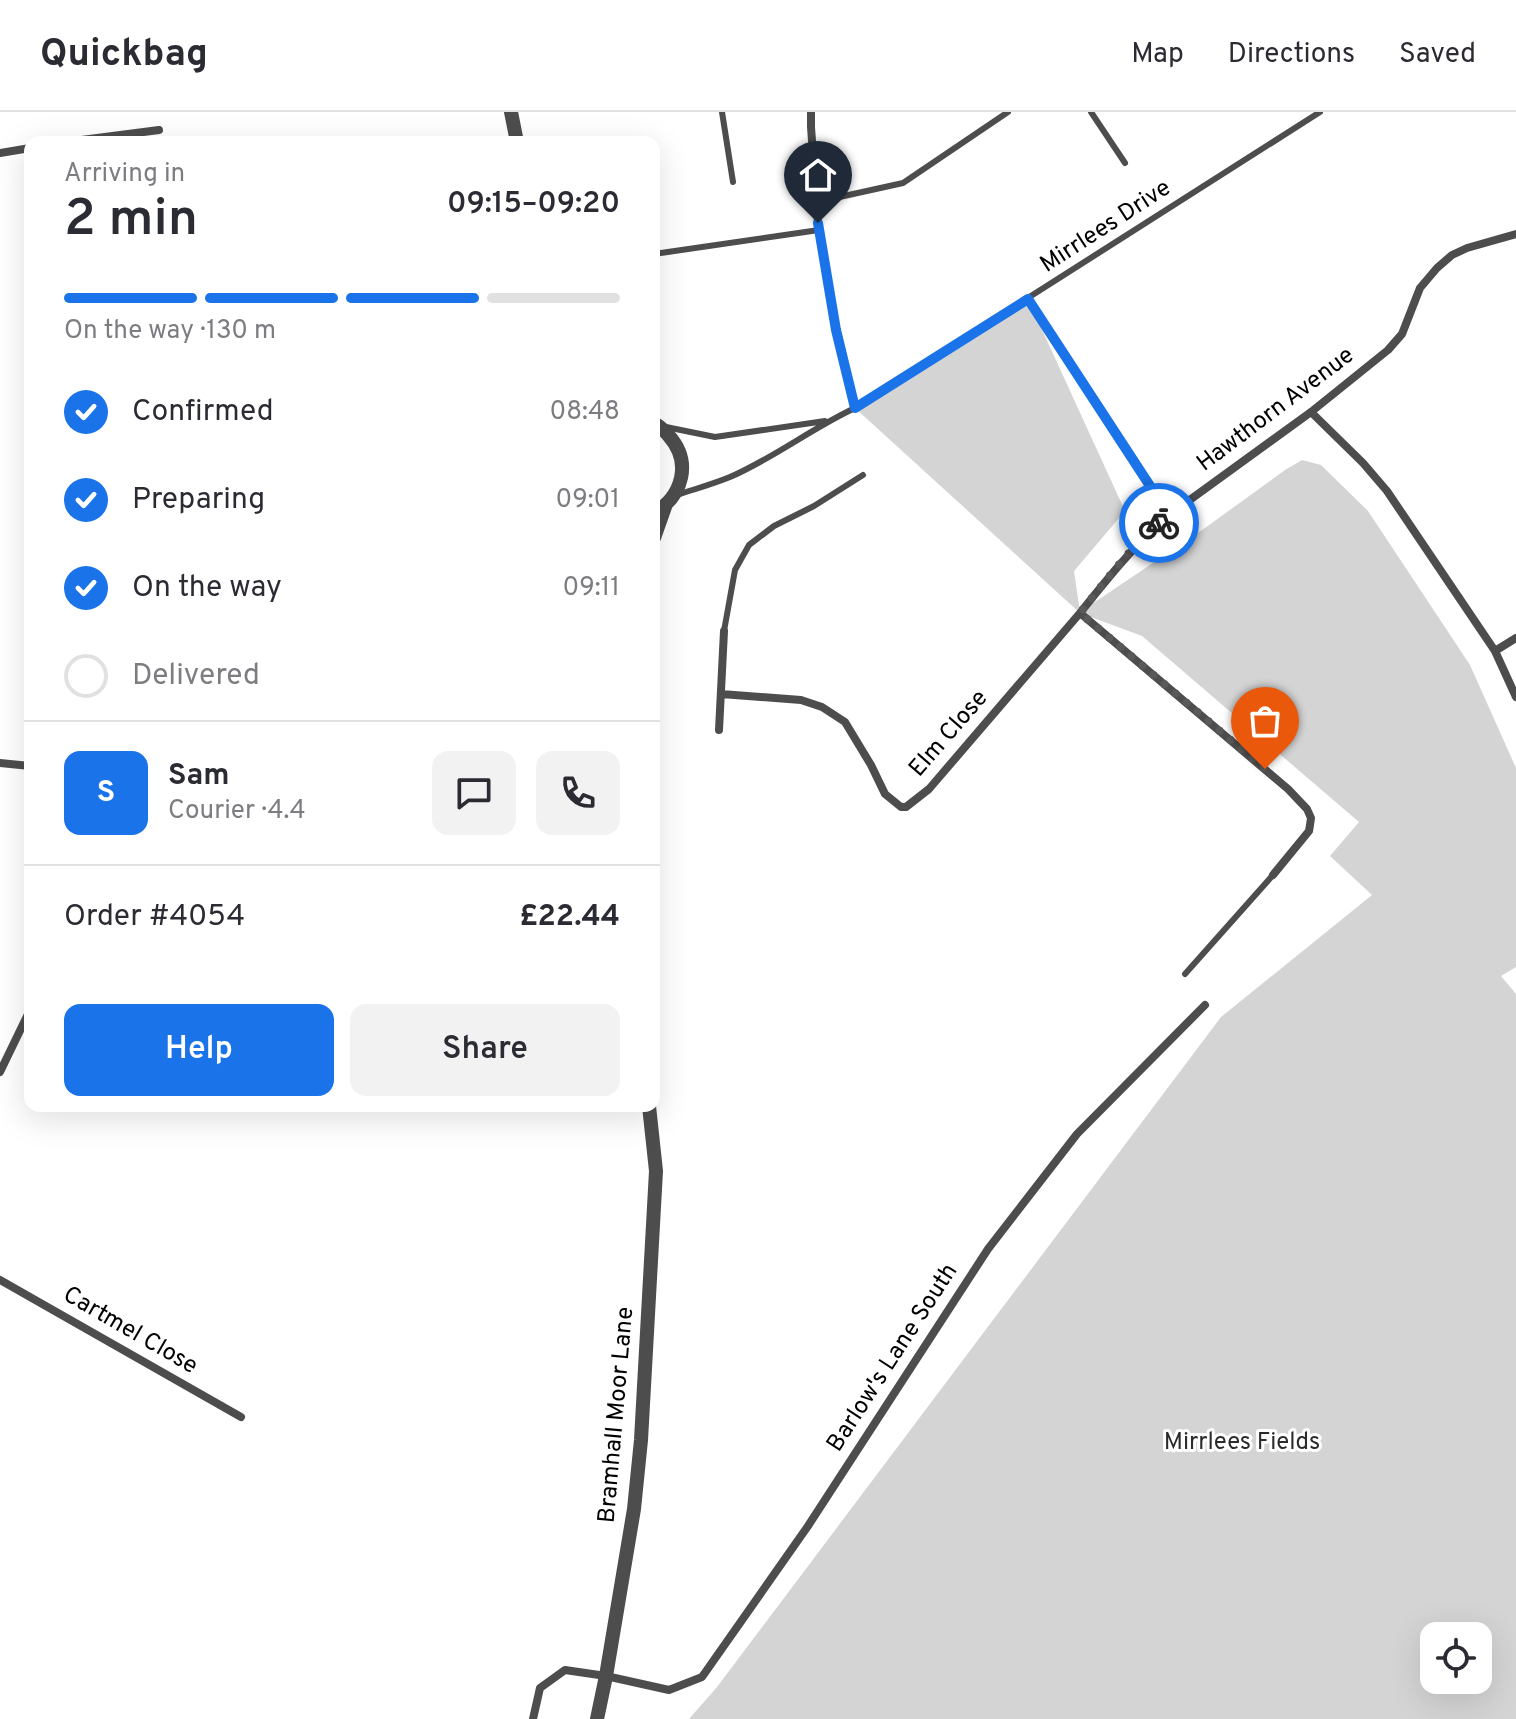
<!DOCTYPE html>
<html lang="en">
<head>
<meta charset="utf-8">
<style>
	:root { --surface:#fff; --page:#f2f2f3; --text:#2b2b33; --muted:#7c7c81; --line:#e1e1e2; --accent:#1a73e8 }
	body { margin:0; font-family:Overpass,sans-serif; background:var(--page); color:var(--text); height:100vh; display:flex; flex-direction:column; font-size:30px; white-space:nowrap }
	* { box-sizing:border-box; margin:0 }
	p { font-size:26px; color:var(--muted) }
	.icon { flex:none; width:44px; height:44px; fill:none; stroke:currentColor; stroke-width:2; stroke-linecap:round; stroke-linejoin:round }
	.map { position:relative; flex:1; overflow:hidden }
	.side { position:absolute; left:24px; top:24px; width:636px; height:976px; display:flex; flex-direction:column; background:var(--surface); border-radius:16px; box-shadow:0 8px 32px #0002 }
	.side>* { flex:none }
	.controls { position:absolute; left:1420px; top:1510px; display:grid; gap:16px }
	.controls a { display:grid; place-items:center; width:72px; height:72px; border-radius:16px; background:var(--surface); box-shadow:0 8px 32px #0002; font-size:40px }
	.pin { position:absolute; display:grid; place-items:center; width:68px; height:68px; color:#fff; margin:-82px -34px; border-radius:50% 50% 50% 0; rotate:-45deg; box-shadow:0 0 8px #0007 }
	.pin .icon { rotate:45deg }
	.courier { position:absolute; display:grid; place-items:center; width:80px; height:80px; margin:-40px; border:6px solid #1a73e8; border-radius:50%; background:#fff; color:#222; box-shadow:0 2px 10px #0007 }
	.head em { font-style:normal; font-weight:600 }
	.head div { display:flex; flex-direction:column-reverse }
	.head { display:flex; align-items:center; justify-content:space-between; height:136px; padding:0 40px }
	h1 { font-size:52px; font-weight:600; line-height:60px }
	.bar { display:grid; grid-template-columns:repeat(4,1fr); gap:12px 8px; align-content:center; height:96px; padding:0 40px }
	.bar i { height:10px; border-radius:6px; background:var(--line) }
	.bar .current { background:var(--accent) }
	.bar p { grid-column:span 4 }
	.line { display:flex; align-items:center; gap:20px; padding:0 40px; border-top:2px solid var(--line) }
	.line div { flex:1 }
	.round { display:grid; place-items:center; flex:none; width:84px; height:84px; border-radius:16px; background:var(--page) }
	ol { padding:0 40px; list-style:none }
	li { display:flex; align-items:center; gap:24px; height:88px }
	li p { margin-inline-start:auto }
	li .icon { padding:8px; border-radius:50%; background:var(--accent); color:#fff; stroke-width:4 }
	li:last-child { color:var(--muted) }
	li i { width:44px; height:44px; border:4px solid var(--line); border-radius:50% }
	.cta { display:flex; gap:16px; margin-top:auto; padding:16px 40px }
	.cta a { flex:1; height:92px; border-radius:16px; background:var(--accent); color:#fff; font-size:32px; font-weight:600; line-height:92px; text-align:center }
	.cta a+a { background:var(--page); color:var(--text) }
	header { display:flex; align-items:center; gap:48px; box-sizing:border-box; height:112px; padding:0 40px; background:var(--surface); border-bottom:2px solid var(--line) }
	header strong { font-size:38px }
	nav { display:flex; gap:44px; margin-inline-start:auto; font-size:28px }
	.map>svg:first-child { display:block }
	.green { fill:#d4d4d4; fill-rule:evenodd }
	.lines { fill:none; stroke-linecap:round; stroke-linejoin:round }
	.service { stroke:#4d4d4d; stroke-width:6 }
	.minor { stroke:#4d4d4d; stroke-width:8 }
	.tertiary { stroke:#4d4d4d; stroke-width:14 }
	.done { stroke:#595959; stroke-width:8; stroke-dasharray:0 14.4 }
	.route { stroke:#1a73e8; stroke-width:10 }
	.labels { text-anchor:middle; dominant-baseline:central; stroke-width:6; stroke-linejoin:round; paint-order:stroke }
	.street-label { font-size:24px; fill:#000; stroke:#fff }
	.park-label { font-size:24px; fill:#2b2b2b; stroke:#fff }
</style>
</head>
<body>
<header>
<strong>Quickbag</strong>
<nav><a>Map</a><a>Directions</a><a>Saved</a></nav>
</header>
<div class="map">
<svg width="1516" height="1607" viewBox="0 0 1516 1607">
	<rect width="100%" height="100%" fill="#fff"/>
	<path class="green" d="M1028,187L1125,399L1074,459L1080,500L1205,416L1285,358L1302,348L1321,353L1368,399L1470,553L1516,656V855L1501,864L1516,882V1607H689L717,1575L1221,905L1372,783L1330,744L1359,710L1142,524L1080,501L855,296ZM1434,1524H1478V1568H1434Z"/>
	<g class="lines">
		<path class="service" d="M722,0L733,70
			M1091,0L1125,51
			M817,90L903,71L1008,0
			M654,142L819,118
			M666,315L715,325L825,309
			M677,383C695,377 713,372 730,365C774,346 812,316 855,296L1320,0
			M724,519L735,458L749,433L774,414L814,394L863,363
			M1185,862L1273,763"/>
		<path class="minor" d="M811,0V15L818,111L836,218L855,296
			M66,30L159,18
			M0,41L30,36
			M1028,187L1169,403L1311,300L1388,238L1402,222L1420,176L1437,156L1452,143L1467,136L1516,122
			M1311,300L1363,351L1387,379L1495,539L1516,585
			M1169,403C1135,432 1108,466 1080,501L1288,677L1307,697L1311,706L1310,713L1309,719L1273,763
			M1495,539L1516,526
			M721,582L801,588L822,595L845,610L871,653L885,682L901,695H906L929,677L1080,501
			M719,618L724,519
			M0,651L30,654
			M0,960L30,898
			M0,1168L241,1305
			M533,1607L540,1576L565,1558L606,1564L669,1578L702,1565L808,1414L988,1137L1077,1022L1205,893"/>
		<path class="tertiary" d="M511,0L517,30
			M654,311C661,315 664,318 669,324C692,350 683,384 654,401
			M654,426L665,395
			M597,1607L606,1564L634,1397L641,1328L656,1059L649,994"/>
	</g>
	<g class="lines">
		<path class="done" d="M1159,411C1129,437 1105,470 1080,501L1265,657"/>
		<path class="route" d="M818,111L836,218L855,296L1028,187L1169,403L1159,411"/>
	</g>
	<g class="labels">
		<g class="street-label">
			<text transform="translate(1106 115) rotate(-33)">Mirrlees Drive</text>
			<text transform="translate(1276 298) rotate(-37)">Hawthorn Avenue</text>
			<text transform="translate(949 622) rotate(-49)">Elm Close</text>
			<text transform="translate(130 1219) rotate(30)">Cartmel Close</text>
			<text transform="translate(893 1246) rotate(-57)">Barlow's Lane South</text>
			<text transform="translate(617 1303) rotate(-85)">Bramhall Moor Lane</text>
		</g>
		<g class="park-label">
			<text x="1242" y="1331">Mirrlees Fields</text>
		</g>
	</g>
</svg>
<div class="controls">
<a><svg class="icon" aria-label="locate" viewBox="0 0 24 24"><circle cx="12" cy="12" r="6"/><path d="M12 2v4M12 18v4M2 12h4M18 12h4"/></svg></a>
</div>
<div class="pin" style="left:1265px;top:657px;background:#ea580c"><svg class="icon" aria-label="bag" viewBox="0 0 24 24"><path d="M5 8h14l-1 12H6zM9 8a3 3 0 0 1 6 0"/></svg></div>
<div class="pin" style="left:818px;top:111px;background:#1f2937"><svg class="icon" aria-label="home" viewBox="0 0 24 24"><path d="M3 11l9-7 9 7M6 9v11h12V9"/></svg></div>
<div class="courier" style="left:1159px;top:411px"><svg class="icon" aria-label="bike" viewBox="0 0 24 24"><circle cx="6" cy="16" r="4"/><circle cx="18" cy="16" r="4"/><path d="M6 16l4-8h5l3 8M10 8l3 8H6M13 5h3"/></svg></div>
<section class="side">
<div class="head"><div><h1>2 min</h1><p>Arriving in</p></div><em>09:15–09:20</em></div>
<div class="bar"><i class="current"></i><i class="current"></i><i class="current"></i><i></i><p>On the way · 130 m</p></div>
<ol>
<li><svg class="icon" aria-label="check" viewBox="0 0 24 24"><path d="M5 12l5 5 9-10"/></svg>Confirmed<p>08:48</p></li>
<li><svg class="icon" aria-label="check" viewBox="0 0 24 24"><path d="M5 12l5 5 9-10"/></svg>Preparing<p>09:01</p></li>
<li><svg class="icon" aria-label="check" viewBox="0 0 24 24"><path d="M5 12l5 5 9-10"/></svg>On the way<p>09:11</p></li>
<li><i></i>Delivered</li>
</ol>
<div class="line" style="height:144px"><b class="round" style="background:var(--accent);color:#fff">S</b><div><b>Sam</b><p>Courier · 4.4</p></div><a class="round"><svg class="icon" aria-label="chat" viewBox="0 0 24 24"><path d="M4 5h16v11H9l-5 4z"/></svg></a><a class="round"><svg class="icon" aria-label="phone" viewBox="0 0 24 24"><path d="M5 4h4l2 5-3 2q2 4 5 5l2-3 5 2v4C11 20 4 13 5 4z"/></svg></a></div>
<div class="line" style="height:104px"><div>Order #4054</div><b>£22.44</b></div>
<div class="cta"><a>Help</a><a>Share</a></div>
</section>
</div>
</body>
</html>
